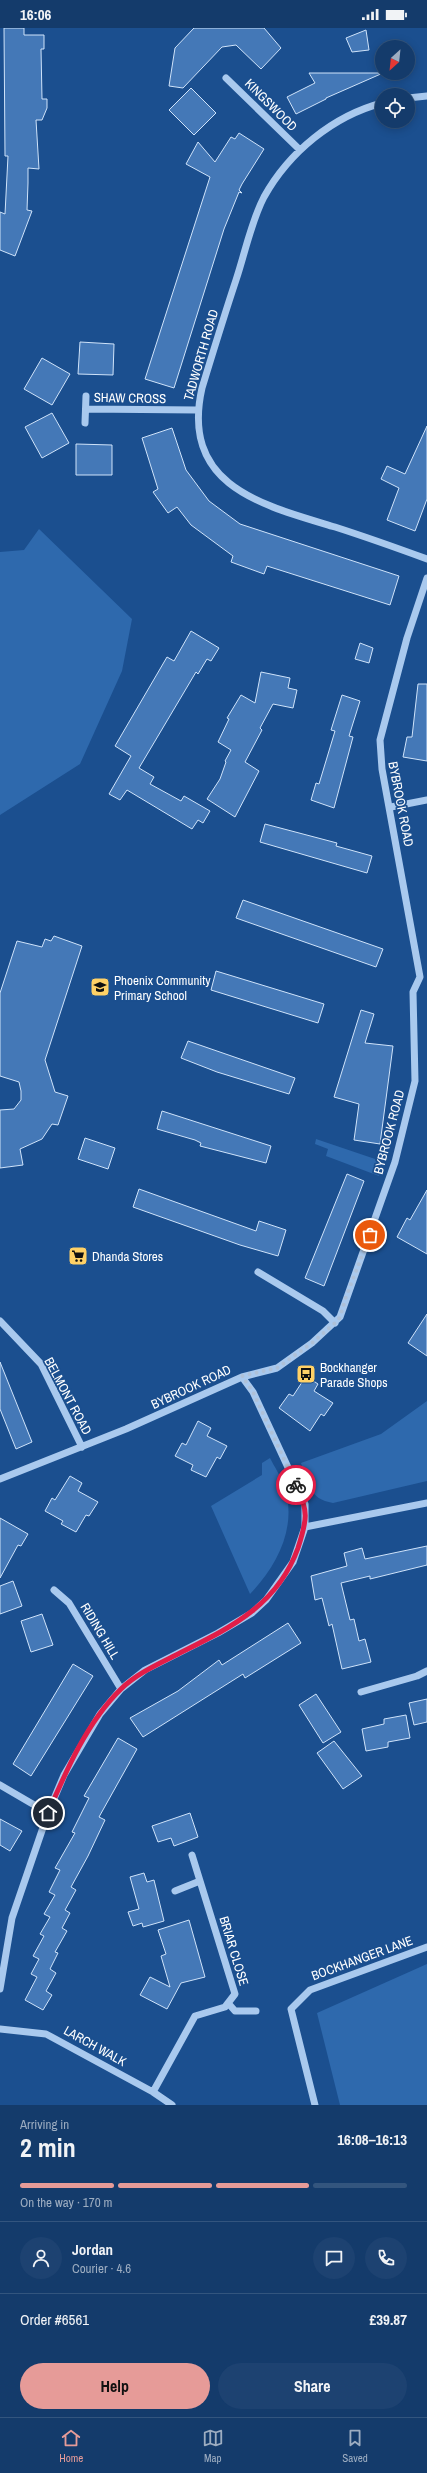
<!DOCTYPE html>
<html lang="en">
<head>
<meta charset="utf-8">
<style>
	:root { --surface:#143b6b; --page:#1d4271; --text:#f1f3f6; --muted:#9dadc1; --line:#33557e; --accent:#e69b98 }
	body { margin:0; font-family:"Archivo Narrow",sans-serif; background:var(--page); color:var(--text); height:100vh; display:flex; flex-direction:column; font-size:15px; white-space:nowrap }
	* { box-sizing:border-box; margin:0 }
	p { font-size:13px; color:var(--muted) }
	.icon { flex:none; width:22px; height:22px; fill:none; stroke:currentColor; stroke-width:2; stroke-linecap:round; stroke-linejoin:round }
	.map { position:relative; height:2077px; overflow:hidden }
	.side { display:flex; flex-direction:column; background:var(--surface); flex:1 }
	.side>* { flex:none }
	.needle { width:26px; rotate:207deg }
	.buttons { position:absolute; left:375px; top:12px; display:grid; gap:8px }
	.buttons a { display:grid; place-items:center; width:40px; height:40px; border-radius:50%; background:var(--surface); box-shadow:0 2px 10px #0003,0 0 0 1px var(--line); font-size:20px }
	.pin { position:absolute; display:grid; place-items:center; width:34px; height:34px; color:#fff; margin:-17px; border:2px solid #fff; border-radius:50%; box-shadow:0 1px 4px #0007 }
	.courier { position:absolute; display:grid; place-items:center; width:40px; height:40px; margin:-20px; border:3px solid #e11d48; border-radius:50%; background:#fff; color:#222; box-shadow:0 1px 5px #0007 }
	.headline em { font-style:normal; font-weight:800 }
	.headline div { display:flex; flex-direction:column-reverse }
	.headline { display:flex; align-items:center; justify-content:space-between; height:68px; padding:0 20px }
	h1 { font-size:26px; font-weight:800; line-height:30px }
	.bar { display:grid; grid-template-columns:repeat(4,1fr); gap:6px 4px; align-content:center; height:48px; padding:0 20px }
	.bar i { height:5px; border-radius:3px; background:var(--line) }
	.bar .active { background:var(--accent) }
	.bar p { grid-column:span 4 }
	.line { display:flex; align-items:center; gap:10px; padding:0 20px; border-top:1px solid var(--line) }
	.line div { flex:1 }
	.round { display:grid; place-items:center; flex:none; width:42px; height:42px; border-radius:21px; background:var(--page) }
	.cta { display:flex; gap:8px; margin-top:auto; padding:8px 20px }
	.cta a { flex:1; height:46px; border-radius:24px; background:var(--accent); color:#111; font-size:16px; font-weight:800; line-height:46px; text-align:center }
	.cta a+a { background:var(--page); color:var(--text) }
	.status { display:flex; justify-content:space-between; align-items:center; height:28px; padding:0 20px; background:var(--surface); direction:ltr }
	.status svg { height:11px; fill:currentColor }
	.dock { display:flex; justify-content:space-around; align-items:center; height:56px; border-top:1px solid var(--line); background:var(--surface); font-size:11px; color:var(--muted) }
	.dock a { display:grid; justify-items:center; gap:2px }
	.dock .active { color:var(--accent) }
	.map>svg:first-child { display:block }
	.green { fill:#2e69ad }
	.building { fill:#4478b7; stroke:#cfe3fa }
	.lines { fill:none; stroke-linecap:round; stroke-linejoin:round }
	.minor { stroke:#a9c9ee; stroke-width:7 }
	.done { stroke:#afc1d8; stroke-width:4; stroke-dasharray:0 7.2 }
	.route { stroke:#e11d48; stroke-width:5 }
	.labels { text-anchor:middle; dominant-baseline:central; stroke-width:3.5; stroke-linejoin:round; paint-order:stroke }
	.street-label { font-size:13px; fill:#fff; stroke:#1b4f8f }
	.poi-label { font-size:13px; fill:#fff; stroke:#1b4f8f; text-anchor:start }
</style>
</head>
<body>
<div class="status"><b>16:06</b><svg viewBox="0 0 49 12"><path d="M0 12V9h3v3zM5 12V6h3v6zM10 12V3h3v9zM15 12V0h3v12zM26 1h20v11H26zM47 4h2v5h-2z"/></svg></div>
<div class="map">
<svg width="427" height="2077" viewBox="0 0 427 2077">
	<rect width="100%" height="100%" fill="#1b4f8f"/>
	<path class="green" d="M39,501L132,591L122,643L80,736L0,787V524L24,522Z
		M316,1111L384,1134L379,1148L326,1128L328,1121L315,1116Z
		M427,1373V1453L333,1475C309,1471 308,1455 301,1435L381,1406Z
		M270,1430C274,1438 280,1447 283,1455C299,1496 278,1537 250,1566L211,1478L262,1447V1435Z
		M427,1936V2077H340L317,1985Z"/>
	<path class="building" d="M4,0H24V7H44V21H41L42,71H47V80L42,92H36L39,141L28,140V155L27,182L32,183L15,228L0,222V184L5,186L8,128H5Z
		M194,0H264L281,20L261,41L236,17L222,19L183,60L169,58L175,20Z
		M366,2L369,22L352,24L346,10Z
		M309,45H383L326,70V71L296,86L287,69L315,55Z
		M191,60L216,85L194,107L169,82Z
		M239,105L264,121L242,156L239,162L242,165L239,164L224,201L174,360L145,351L210,149L186,136L198,114L215,134L231,109L235,111Z
		M80,314L114,316L113,347L78,346Z
		M42,330L70,346L52,377L24,361Z
		M52,385L69,415L42,430L25,399Z
		M427,398V471L415,503L387,492L399,460L381,451L387,438L405,446Z
		M172,400L186,442L209,473L240,496L399,548L390,577L267,538L264,546L231,534L233,528L191,497L177,479L168,485L153,464L158,461L142,410Z
		M76,416L112,417V447H76Z
		M191,603L219,620L211,633L207,631L198,646L196,644L139,740L154,749L150,756L181,773L184,768L210,783L203,795L198,792L192,801L127,762L120,772L109,766L131,728L115,718L167,629L174,633Z
		M360,615L373,620L369,635L355,631Z
		M261,644L290,650L288,660L297,662L293,680L273,676L260,700L262,702L245,734L259,743L235,789L207,771L220,751L226,734L225,733L231,722L218,714L229,691L227,690L241,667L255,675Z
		M418,656H427V733L403,729L407,709H412Z
		M342,667L360,673L349,708L353,709L334,780L311,772L316,755L319,756L335,703L331,702Z
		M265,796L337,815L336,818L372,828L367,845L260,814Z
		M243,872L383,921L376,939L236,890Z
		M54,908L82,918L45,1032L55,1064L68,1068L58,1097L52,1096L42,1111L20,1121L23,1137L0,1140V1082L14,1081L21,1072V1063L19,1054L0,1048V965L17,913L42,919L45,911L51,913Z
		M216,943L324,976L318,995L211,962Z
		M361,982L374,986L365,1015L393,1018L380,1116L354,1112L359,1076L334,1069Z
		M188,1013L295,1050L289,1066L217,1044L181,1030Z
		M162,1083L271,1118L266,1135L200,1118L201,1115L195,1112L157,1101Z
		M85,1110L115,1120L108,1141L78,1131Z
		M347,1146L364,1153L324,1258L305,1250Z
		M139,1161L256,1203L259,1193L286,1202L278,1228L240,1217L133,1179Z
		M427,1162V1226L397,1209L407,1190L410,1192Z
		M427,1286V1328L408,1315Z
		M0,1334L32,1414L16,1421L0,1381Z
		M306,1348L318,1356L314,1363L333,1375L324,1388L321,1386L310,1403L279,1380L289,1366L293,1368Z
		M198,1393L211,1400L207,1408L227,1418L220,1431L217,1429L206,1449L191,1442L193,1437L175,1428L182,1415L186,1417Z
		M70,1448L82,1455L78,1463L98,1474L89,1488L86,1487L76,1504L61,1496L63,1493L45,1483L52,1470L55,1472Z
		M0,1490L28,1506L21,1518L18,1517L0,1550Z
		M427,1518V1537L370,1551V1548L341,1555L350,1592L354,1591L359,1613L365,1611L371,1634L342,1641L332,1596L329,1598L322,1570L315,1572L311,1548L347,1538L344,1525L362,1520L365,1531Z
		M13,1553L22,1578L0,1586V1558Z
		M42,1586L53,1617L31,1624L21,1593Z
		M288,1595L301,1615L245,1650L243,1646L143,1709L130,1690L178,1663L219,1632L222,1637Z
		M73,1636L93,1648L31,1748L13,1736Z
		M316,1666L341,1704L323,1715L299,1677Z
		M427,1671V1694L414,1697L409,1675Z
		M406,1687L410,1710L388,1714V1719L366,1723L362,1701L384,1696V1691Z
		M118,1710L137,1721L99,1789L105,1792L88,1828L71,1859L76,1862L65,1882L70,1885L62,1900L67,1903L55,1924L58,1925L50,1941L56,1945L46,1963L52,1967L43,1982L25,1972L37,1949L31,1946L39,1931L33,1928L44,1908L40,1906L50,1889L44,1886L55,1867L49,1864L60,1842L55,1840L75,1805L72,1804L89,1770L84,1768Z
		M334,1713L362,1748L343,1761L317,1725Z
		M190,1785L198,1809L174,1818L171,1810L158,1814L152,1798Z
		M0,1791L22,1803L10,1823L0,1817Z
		M144,1845L147,1854L154,1852L164,1893L143,1899L142,1895L133,1898L128,1884L139,1881L130,1849Z
		M189,1892L205,1949L181,1955L167,1981L140,1967L150,1949L170,1959L161,1928L166,1926L158,1902Z"/>
	<g class="lines">
		<path class="minor" d="M226,50L300,122
			M408,70L427,68
			M382,75C333,88 289,124 264,169C251,194 245,225 236,252C224,288 213,324 202,360C180,458 262,477 335,499C366,509 397,520 427,531
			M86,381L197,382
			M85,395L86,368
			M391,779L427,772
			M258,1244L323,1283L335,1295
			M0,1293L41,1336L82,1419
			M0,1451L126,1401L242,1349L277,1340L312,1315L340,1289L395,1134L415,1053L413,964L420,949L382,741L380,712L407,610L427,550
			M305,1499L427,1475
			M54,1562L69,1575L121,1661
			M361,1664L417,1648L427,1643
			M0,1757L48,1785
			M175,1863L200,1853
			M0,1961L12,1890L48,1785L64,1747L100,1686L121,1661L145,1642L218,1605L252,1585L266,1572L293,1534L305,1499V1476L253,1364L242,1349
			M228,1975L235,1983H256
			M0,2001L46,2006L153,2064L172,2077
			M153,2064L195,1988L225,1979L235,1966L192,1827
			M315,2077L291,1981L310,1962L427,1919"/>
	</g>
	<g class="lines">
		<path class="done" d="M296,1457L253,1364L242,1348L277,1340L312,1315L335,1295L340,1289L346,1269L370,1207"/>
		<path class="route" d="M48,1785C66,1743 87,1694 121,1661C135,1647 154,1638 172,1629C225,1602 276,1581 298,1520C307,1492 309,1483 296,1457"/>
	</g>
	<defs>
		<symbol id="school-square" viewBox="-11 -11 22 22"><rect x="-9" y="-9" width="18" height="18" rx="4" fill="#ffd166" stroke="#1b4f8f"/><path d="M0-5L7-2L0 1L-7-2ZM-4 1L0 2.5L4 1V4Q0 6-4 4Z" fill="#111"/></symbol>
		<symbol id="supermarket-square" viewBox="-11 -11 22 22"><rect x="-9" y="-9" width="18" height="18" rx="4" fill="#ffd166" stroke="#1b4f8f"/><path d="M-6-5.5h2.5l.6 2H6L4.5 2H-2.5L-4.4-4H-6ZM-1.5 3.2a1.3 1.3 0 1 0 .1 0ZM3 3.2a1.3 1.3 0 1 0 .1 0Z" fill="#111"/></symbol>
		<symbol id="bus-square" viewBox="-11 -11 22 22"><rect x="-9" y="-9" width="18" height="18" rx="4" fill="#ffd166" stroke="#1b4f8f"/><path d="M-5-6H5V4H4V6H2V4H-2V6H-4V4H-5ZM-3.5-4V0h7V-4ZM-3.5 1.2v1.5H-2V1.2ZM2 1.2v1.5H3.5V1.2Z" fill="#111"/></symbol>
	</defs>
	<g fill-rule="evenodd">
		<use href="#school-square" x="89" y="948" width="22" height="22"/>
		<use href="#supermarket-square" x="67" y="1217" width="22" height="22"/>
		<use href="#bus-square" x="295" y="1335" width="22" height="22"/>
	</g>
	<g class="labels">
		<g class="street-label">
			<text transform="translate(271 77) rotate(45)">KINGSWOOD</text>
			<text transform="translate(201 327) rotate(-74)">TADWORTH ROAD</text>
			<text transform="translate(130 370) rotate(1)">SHAW CROSS</text>
			<text transform="translate(401 776) rotate(79)">BYBROOK ROAD</text>
			<text transform="translate(389 1104) rotate(-75)">BYBROOK ROAD</text>
			<text transform="translate(191 1359) rotate(-25)">BYBROOK ROAD</text>
			<text transform="translate(68 1368) rotate(62)">BELMONT ROAD</text>
			<text transform="translate(100 1603) rotate(59)">RIDING HILL</text>
			<text transform="translate(234 1923) rotate(73)">BRIAR CLOSE</text>
			<text transform="translate(362 1930) rotate(-20)">BOCKHANGER LANE</text>
			<text transform="translate(95 2018) rotate(29)">LARCH WALK</text>
		</g>
		<g class="poi-label">
			<text x="114" y="952">Phoenix Community<tspan x="114" dy="15">Primary School</tspan></text>
			<text x="92" y="1228">Dhanda Stores</text>
			<text x="320" y="1339">Bockhanger<tspan x="320" dy="15">Parade Shops</tspan></text>
		</g>
	</g>
</svg>
<div class="buttons">
<a><svg class="needle" viewBox="-14 -14 28 28"><path d="M0-13l5 13h-10z" fill="#e53935"/><path d="M0 13l5-13h-10z" fill="#9dadc1"/></svg></a>
<a><svg class="icon" aria-label="locate" viewBox="0 0 24 24"><circle cx="12" cy="12" r="6"/><path d="M12 2v4M12 18v4M2 12h4M18 12h4"/></svg></a>
</div>
<div class="pin" style="left:370px;top:1207px;background:#ea580c"><svg class="icon" aria-label="bag" viewBox="0 0 24 24"><path d="M5 8h14l-1 12H6zM9 8a3 3 0 0 1 6 0"/></svg></div>
<div class="pin" style="left:48px;top:1785px;background:#1f2937"><svg class="icon" aria-label="home" viewBox="0 0 24 24"><path d="M3 11l9-7 9 7M6 9v11h12V9"/></svg></div>
<div class="courier" style="left:296px;top:1457px"><svg class="icon" aria-label="bike" viewBox="0 0 24 24"><circle cx="6" cy="16" r="4"/><circle cx="18" cy="16" r="4"/><path d="M6 16l4-8h5l3 8M10 8l3 8H6M13 5h3"/></svg></div>
</div>
<section class="side">
<div class="headline"><div><h1>2 min</h1><p>Arriving in</p></div><em>16:08–16:13</em></div>
<div class="bar"><i class="active"></i><i class="active"></i><i class="active"></i><i></i><p>On the way · 170 m</p></div>
<div class="line" style="height:72px"><a class="round"><svg class="icon" aria-label="person" viewBox="0 0 24 24"><circle cx="12" cy="8" r="4"/><path d="M4 21q1-7 8-7t8 7"/></svg></a><div><b>Jordan</b><p>Courier · 4.6</p></div><a class="round"><svg class="icon" aria-label="chat" viewBox="0 0 24 24"><path d="M4 5h16v11H9l-5 4z"/></svg></a><a class="round"><svg class="icon" aria-label="phone" viewBox="0 0 24 24"><path d="M5 4h4l2 5-3 2q2 4 5 5l2-3 5 2v4C11 20 4 13 5 4z"/></svg></a></div>
<div class="line" style="height:52px"><div>Order #6561</div><b>£39.87</b></div>
<div class="cta"><a>Help</a><a>Share</a></div>
</section>
<nav class="dock">
<a class="active"><svg class="icon" aria-label="home" viewBox="0 0 24 24"><path d="M3 11l9-7 9 7M6 9v11h12V9"/></svg>Home</a>
<a><svg class="icon" aria-label="map" viewBox="0 0 24 24"><path d="M3 6l6-2 6 2 6-2v14l-6 2-6-2-6 2zM9 4v14M15 6v14"/></svg>Map</a>
<a><svg class="icon" aria-label="saved" viewBox="0 0 24 24"><path d="M7 4h10v16l-5-4-5 4z"/></svg>Saved</a>
</nav>
</body>
</html>
